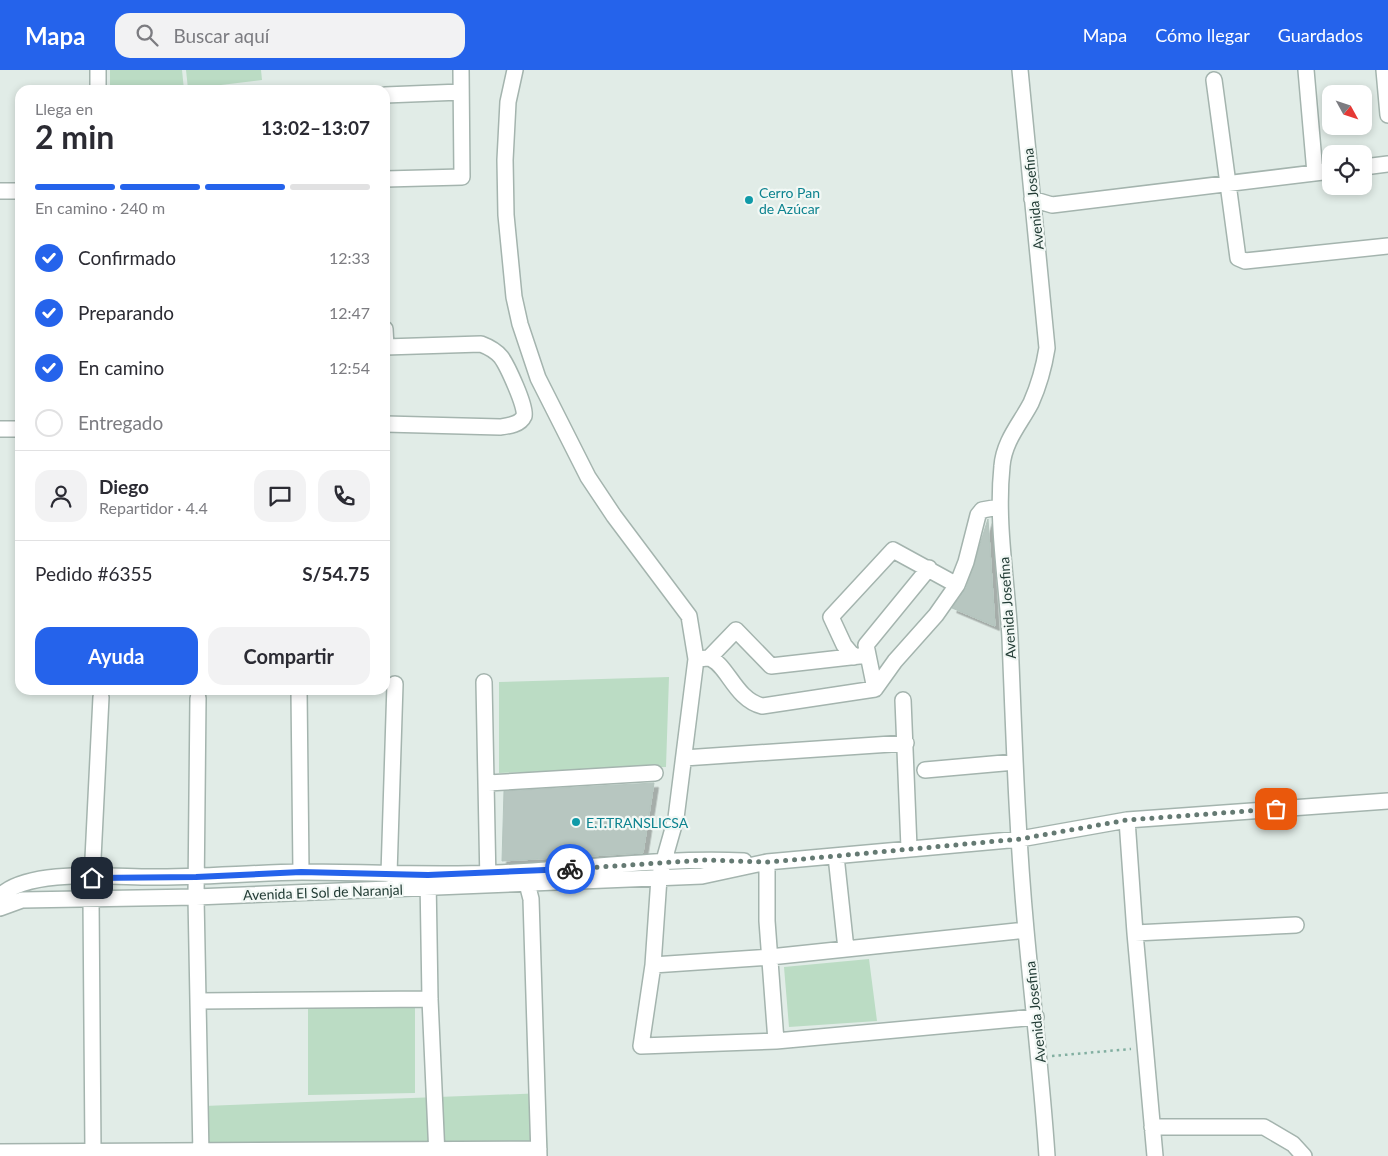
<!DOCTYPE html>
<html lang="es">
<head>
<meta charset="utf-8">
<style>
	:root { --surface:#fff; --page:#f2f2f3; --text:#2b2b33; --muted:#7c7c81; --line:#e1e1e2; --accent:#2563eb }
	body { margin:0; font-family:Lato,sans-serif; background:var(--page); color:var(--text); height:100vh; display:flex; flex-direction:column; font-size:19px; white-space:nowrap }
	* { box-sizing:border-box; margin:0 }
	p { font-size:16px; color:var(--muted) }
	.icon { flex:none; width:28px; height:28px; fill:none; stroke:currentColor; stroke-width:2; stroke-linecap:round; stroke-linejoin:round }
	.map { position:relative; flex:1; overflow:hidden }
	.sheet { position:absolute; left:15px; top:15px; width:375px; height:610px; display:flex; flex-direction:column; background:var(--surface); border-radius:15px; box-shadow:0 2px 8px #0003 }
	.sheet>* { flex:none }
	.needle { width:32px; rotate:130deg }
	.fabs { position:absolute; left:1322px; top:15px; display:grid; gap:10px }
	.fabs a { display:grid; place-items:center; width:50px; height:50px; border-radius:10px; background:var(--surface); box-shadow:0 2px 8px #0003; font-size:25px }
	.pin { position:absolute; display:grid; place-items:center; width:42px; height:42px; color:#fff; margin:-21px; border-radius:10px; box-shadow:0 2px 8px #0006 }
	.courier { position:absolute; display:grid; place-items:center; width:50px; height:50px; margin:-25px; border:4px solid #2563eb; border-radius:50%; background:#fff; color:#222; box-shadow:0 1px 6px #0007 }
	.summary em { font-style:normal; font-weight:700 }
	.summary div { display:flex; flex-direction:column-reverse }
	.summary { display:flex; align-items:center; justify-content:space-between; height:85px; padding:0 20px }
	h1 { font-size:32px; font-weight:700; line-height:38px }
	.bar { display:grid; grid-template-columns:repeat(4,1fr); gap:8px 5px; align-content:center; height:60px; padding:0 20px }
	.bar i { height:6px; border-radius:4px; background:var(--line) }
	.bar .selected { background:var(--accent) }
	.bar p { grid-column:span 4 }
	.line { display:flex; align-items:center; gap:12px; padding:0 20px; border-top:1px solid var(--line) }
	.line div { flex:1 }
	.round { display:grid; place-items:center; flex:none; width:52px; height:52px; border-radius:15px; background:var(--page) }
	ol { padding:0 20px; list-style:none }
	li { display:flex; align-items:center; gap:15px; height:55px }
	li p { margin-inline-start:auto }
	li .icon { padding:5px; border-radius:50%; background:var(--accent); color:#fff; stroke-width:4 }
	li:last-child { color:var(--muted) }
	li i { width:28px; height:28px; border:2px solid var(--line); border-radius:50% }
	.cta { display:flex; gap:10px; margin-top:auto; padding:10px 20px }
	.cta a { flex:1; height:58px; border-radius:15px; background:var(--accent); color:#fff; font-size:20px; font-weight:700; line-height:58px; text-align:center }
	.cta a+a { background:var(--page); color:var(--text) }
	header { display:flex; align-items:center; gap:30px; box-sizing:border-box; height:70px; padding:0 25px; background:var(--accent); color:#fff }
	header strong { font-size:24px }
	nav { display:flex; gap:28px; margin-inline-start:auto; font-size:18px }
	.search { width:350px; height:45px; background:var(--page); display:flex; align-items:center; gap:12px; box-sizing:border-box; padding:0 18px; border-radius:15px; color:var(--muted); font-size:19px }
	.map>svg:first-child { display:block }
	.green { fill:#bbdcc4 }
	.building { fill:#b7c6c0; stroke:#b4c5be; filter:url(#shadow) }
	.lines { fill:none; stroke-linecap:round; stroke-linejoin:round }
	.minor-casing { stroke:#a4b4ae; stroke-width:18 }
	.path { stroke:#82afa1; stroke-width:2.5; stroke-dasharray:2.5 4; stroke-linecap:butt }
	.minor { stroke:#fff; stroke-width:15 }
	.done { stroke:#657a73; stroke-width:5; stroke-dasharray:0 9 }
	.route { stroke:#2563eb; stroke-width:6 }
	.culture-dot { fill:#0f9aa8; stroke:#f2f8f5; stroke-width:2 }
	.labels { text-anchor:middle; dominant-baseline:central; stroke-width:4.5; stroke-linejoin:round; paint-order:stroke }
	.culture-label { font-size:14px; fill:#0d838f; stroke:#f2f8f5; text-anchor:start }
	.street-label { font-size:14px; fill:#223c35; stroke:#f2f8f5 }
</style>
</head>
<body>
<header>
<strong>Mapa</strong>
<div class="search"><svg class="icon" aria-label="search" viewBox="0 0 24 24"><circle cx="10" cy="10" r="6"/><path d="M15 15l6 6"/></svg>Buscar aquí</div>
<nav><a>Mapa</a><a>Cómo llegar</a><a>Guardados</a></nav>
</header>
<div class="map">
<svg width="1388" height="1086" viewBox="0 0 1388 1086">
	<defs>
		<filter id="shadow"><feDropShadow dx="4.5" dy="4.5" stdDeviation="0" flood-color="#0004"/></filter>
	</defs>
	<rect width="100%" height="100%" fill="#e1ece7"/>
	<path class="green" d="M110,0H182L184,20H110Z
		M186,0H261L262,10L188,19Z
		M669,607L666,697L499,703V612Z
		M869,889L877,951L789,957L784,897Z
		M308,935L415,936V1023L308,1025Z
		M545,1023L548,1086H180L203,1085L204,1036Z"/>
	<path class="building" d="M988,449L995,556L952,538L966,518Z
		M654,713L643,783L502,791L504,721Z"/>
	<g class="lines">
		<defs>
			<path id="minor" d="M98,0V20
				M515,0L508,32L505,90L506,145L514,227L520,254L538,308L588,407L614,446L689,546L696,589L676,748L659,808L653,895L641,976L776,971L1036,947
				M1020,0L1047,278C1044,297 1039,315 1031,333C1020,354 1004,371 1002,396C996,453 1007,511 1010,568C1014,666 1017,764 1026,860C1033,936 1042,1011 1047,1086
				M1306,0L1315,103
				M1384,0L1388,45
				M1214,10L1238,188L1245,191L1388,176
				M385,25L461,22
				M1364,97L1388,94
				M385,109L462,107L461,0
				M0,121H20
				M1032,129L1052,135L1331,101
				M385,259L386,277
				M385,277L481,274C489,277 496,281 501,287C507,295 527,338 524,346C520,355 508,356 500,357L385,354
				M0,359H20
				M854,587L844,575L831,547L893,480L957,515
				M709,588L736,560L771,596L868,585
				M696,589C700,589 705,588 708,588C727,592 734,629 762,636L875,619L895,591L936,545L957,515L966,492L978,445L982,440L999,437
				M484,612L488,813
				M875,619L866,575L929,498
				M299,620L301,802
				M198,628L196,827L201,1086
				M903,630L909,778
				M684,688L906,673
				M925,700L1015,692
				M488,713L655,703
				M1127,750L1135,863L1155,1086
				M836,786L846,879
				M767,792V851L776,971
				M389,804L395,614
				M525,806L531,829L539,1086
				M428,808L430,929L437,1086
				M0,826C29,798 112,807 151,807C201,807 251,803 302,802C366,802 430,806 495,803C577,800 661,787 744,791
				M0,838L22,830L196,827L702,806L767,792L1020,769L1127,750L1388,731
				M1135,863L1296,855
				M653,895L770,887L1026,860
				M199,931L430,929
				M1152,1057H1264L1293,1074L1304,1086
				M0,1082L539,1079
				M93,1082L91,829L101,627"/>
		</defs>
		<use href="#minor" class="minor-casing"/>
		<path class="path" d="M1052,986L1131,979"/>
		<use href="#minor" class="minor"/>
	</g>
	<g class="lines">
		<path class="done" d="M570,799L704,790L767,792L792,790L1020,769L1127,750L1276,739"/>
		<path class="route" d="M92,808L196,807L301,802L428,805L570,799"/>
	</g>
	<g class="culture-dot">
		<circle cx="749" cy="130" r="5"/>
		<circle cx="576" cy="752" r="5"/>
	</g>
	<g class="labels">
		<g class="culture-label">
			<text x="759" y="122">Cerro Pan<tspan x="759" dy="16">de Azúcar</tspan></text>
			<text x="586" y="752">E.T.TRANSLICSA</text>
		</g>
		<g class="street-label">
			<text transform="translate(1033 129) rotate(-96)">Avenida Josefina</text>
			<text transform="translate(1007 538) rotate(-94)">Avenida Josefina</text>
			<text transform="translate(323 822) rotate(-2)">Avenida El Sol de Naranjal</text>
			<text transform="translate(1035 942) rotate(-96)">Avenida Josefina</text>
		</g>
	</g>
</svg>
<div class="fabs">
<a><svg class="needle" viewBox="-14 -14 28 28"><path d="M0-13l5 13h-10z" fill="#e53935"/><path d="M0 13l5-13h-10z" fill="#7c7c81"/></svg></a>
<a><svg class="icon" aria-label="locate" viewBox="0 0 24 24"><circle cx="12" cy="12" r="6"/><path d="M12 2v4M12 18v4M2 12h4M18 12h4"/></svg></a>
</div>
<div class="pin" style="left:1276px;top:739px;background:#ea580c"><svg class="icon" aria-label="bag" viewBox="0 0 24 24"><path d="M5 8h14l-1 12H6zM9 8a3 3 0 0 1 6 0"/></svg></div>
<div class="pin" style="left:92px;top:808px;background:#1f2937"><svg class="icon" aria-label="home" viewBox="0 0 24 24"><path d="M3 11l9-7 9 7M6 9v11h12V9"/></svg></div>
<div class="courier" style="left:570px;top:799px"><svg class="icon" aria-label="bike" viewBox="0 0 24 24"><circle cx="6" cy="16" r="4"/><circle cx="18" cy="16" r="4"/><path d="M6 16l4-8h5l3 8M10 8l3 8H6M13 5h3"/></svg></div>
<section class="sheet">
<div class="summary"><div><h1>2 min</h1><p>Llega en</p></div><em>13:02–13:07</em></div>
<div class="bar"><i class="selected"></i><i class="selected"></i><i class="selected"></i><i></i><p>En camino · 240 m</p></div>
<ol>
<li><svg class="icon" aria-label="check" viewBox="0 0 24 24"><path d="M5 12l5 5 9-10"/></svg>Confirmado<p>12:33</p></li>
<li><svg class="icon" aria-label="check" viewBox="0 0 24 24"><path d="M5 12l5 5 9-10"/></svg>Preparando<p>12:47</p></li>
<li><svg class="icon" aria-label="check" viewBox="0 0 24 24"><path d="M5 12l5 5 9-10"/></svg>En camino<p>12:54</p></li>
<li><i></i>Entregado</li>
</ol>
<div class="line" style="height:90px"><a class="round"><svg class="icon" aria-label="person" viewBox="0 0 24 24"><circle cx="12" cy="8" r="4"/><path d="M4 21q1-7 8-7t8 7"/></svg></a><div><b>Diego</b><p>Repartidor · 4.4</p></div><a class="round"><svg class="icon" aria-label="chat" viewBox="0 0 24 24"><path d="M4 5h16v11H9l-5 4z"/></svg></a><a class="round"><svg class="icon" aria-label="phone" viewBox="0 0 24 24"><path d="M5 4h4l2 5-3 2q2 4 5 5l2-3 5 2v4C11 20 4 13 5 4z"/></svg></a></div>
<div class="line" style="height:65px"><div>Pedido #6355</div><b>S/54.75</b></div>
<div class="cta"><a>Ayuda</a><a>Compartir</a></div>
</section>
</div>
</body>
</html>
